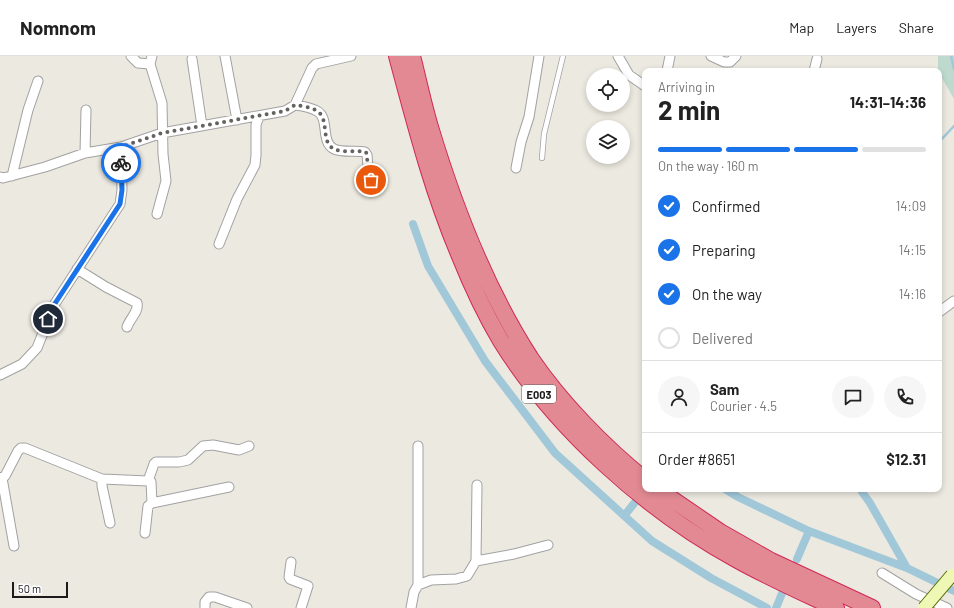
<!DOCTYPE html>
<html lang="en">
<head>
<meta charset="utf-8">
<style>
	:root { --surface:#fff; --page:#f6f6f6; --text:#222; --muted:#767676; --line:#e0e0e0; --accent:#1a73e8 }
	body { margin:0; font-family:Barlow,sans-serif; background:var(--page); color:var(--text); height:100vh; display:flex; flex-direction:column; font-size:15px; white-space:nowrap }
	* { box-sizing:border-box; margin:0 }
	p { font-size:13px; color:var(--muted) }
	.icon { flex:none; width:22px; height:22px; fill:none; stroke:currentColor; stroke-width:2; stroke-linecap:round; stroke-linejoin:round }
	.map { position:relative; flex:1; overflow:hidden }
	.side { position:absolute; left:642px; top:12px; width:300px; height:424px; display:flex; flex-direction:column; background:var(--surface); border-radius:8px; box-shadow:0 2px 6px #0003 }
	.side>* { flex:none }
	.tools { position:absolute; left:586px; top:12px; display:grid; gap:8px }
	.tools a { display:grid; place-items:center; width:44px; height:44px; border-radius:50%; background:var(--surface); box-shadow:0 2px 6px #0003; font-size:20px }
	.scale { position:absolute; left:12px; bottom:10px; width:56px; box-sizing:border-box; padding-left:4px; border:2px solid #1b1b1b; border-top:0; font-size:11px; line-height:14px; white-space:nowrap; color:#1b1b1b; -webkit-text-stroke:3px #fff; paint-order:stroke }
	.pin { position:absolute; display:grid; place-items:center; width:34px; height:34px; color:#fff; margin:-17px; border:2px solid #fff; border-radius:50%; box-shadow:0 1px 4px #0007 }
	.courier { position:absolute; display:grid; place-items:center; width:40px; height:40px; margin:-20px; border:3px solid #1a73e8; border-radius:50%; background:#fff; color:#222; box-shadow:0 1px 5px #0007 }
	.head em { font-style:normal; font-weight:700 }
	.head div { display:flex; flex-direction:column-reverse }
	.head { display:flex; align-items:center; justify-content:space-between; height:68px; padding:0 16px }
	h1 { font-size:26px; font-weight:700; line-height:30px }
	.bar { display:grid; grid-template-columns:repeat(4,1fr); gap:6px 4px; align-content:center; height:48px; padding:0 16px }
	.bar i { height:5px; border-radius:3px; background:var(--line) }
	.bar .on { background:var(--accent) }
	.bar p { grid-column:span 4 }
	.line { display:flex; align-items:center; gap:10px; padding:0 16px; border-top:1px solid var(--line) }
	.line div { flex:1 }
	.round { display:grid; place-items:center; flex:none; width:42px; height:42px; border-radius:21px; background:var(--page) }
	ol { padding:0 16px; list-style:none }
	li { display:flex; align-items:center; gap:12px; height:44px }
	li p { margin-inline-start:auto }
	li .icon { padding:4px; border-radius:50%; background:var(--accent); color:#fff; stroke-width:4 }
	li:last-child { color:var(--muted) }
	li i { width:22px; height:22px; border:2px solid var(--line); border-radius:50% }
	header { display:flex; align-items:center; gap:24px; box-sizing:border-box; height:56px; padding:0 20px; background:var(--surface); border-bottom:1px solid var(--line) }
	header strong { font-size:19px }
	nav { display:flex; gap:22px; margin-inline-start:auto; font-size:14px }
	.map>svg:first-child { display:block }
	.wetland { fill:#bedacf }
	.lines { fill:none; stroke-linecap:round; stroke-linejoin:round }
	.stream { stroke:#a1c8d9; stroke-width:2.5 }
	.canal { stroke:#a1c8d9; stroke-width:8 }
	.lane-casing { stroke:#a2a2a2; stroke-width:6 }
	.street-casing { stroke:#a2a2a2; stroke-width:11 }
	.highway-casing { stroke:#cf2955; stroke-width:18 }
	.lane { stroke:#fff; stroke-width:4.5 }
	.street { stroke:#fff; stroke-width:9 }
	.highway { stroke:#e28993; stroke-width:16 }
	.secondary-bridge-casing { stroke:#596c08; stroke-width:14; stroke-linecap:butt }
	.secondary-bridge { stroke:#eef7b4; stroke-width:12 }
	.done { stroke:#646360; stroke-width:4; stroke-dasharray:0 7.2 }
	.route { stroke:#1a73e8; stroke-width:5 }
	.labels { text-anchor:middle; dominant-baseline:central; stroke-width:3; stroke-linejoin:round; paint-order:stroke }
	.shield { fill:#fff; stroke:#5f5f5f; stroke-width:1 }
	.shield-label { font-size:11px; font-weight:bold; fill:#1b1b1b }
</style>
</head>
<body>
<header>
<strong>Nomnom</strong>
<nav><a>Map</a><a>Layers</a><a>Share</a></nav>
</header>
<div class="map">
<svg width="954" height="552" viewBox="0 0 954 552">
	<rect width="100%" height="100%" fill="#ece9e0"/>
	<path class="wetland" d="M938,0H954V43L938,15Z"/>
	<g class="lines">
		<path class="stream" d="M951,0L954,13
			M939,86L954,70"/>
		<path class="canal" d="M413,168L428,210L485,305L555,397L652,485L711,522L767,552
			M725,433L738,441L809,475L907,512
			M860,433L870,447L907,512L954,535
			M624,460L636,445
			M797,503L809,475
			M776,552L783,535"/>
		<defs>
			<path id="lane" d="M542,102L544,78L563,0"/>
			<path id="street" d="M131,0L138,7L150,8L152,0
				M225,0L237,64
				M618,0L629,19L645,30
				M711,0L724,6H730L736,0
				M192,3L202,70
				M150,8L162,47L163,98L166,125L157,158
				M667,15L670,0
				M814,15L817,3
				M295,49C302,50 310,51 317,55C330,62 320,86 334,93C342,97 357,94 365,96L367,99L369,123L382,125
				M85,97L86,54
				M516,112L521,86L529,61L539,0
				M12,120L28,54L38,25
				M0,121L3,122L45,111L85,97L121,91
				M219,188L237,143L255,109L256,99V69L259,60
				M77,213L106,231L137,247C139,256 130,262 127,271
				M939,256L954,245
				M0,319L22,308L37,292L54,249L120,148L122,134L121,91L162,77L285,55L295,49L312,12L316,8L351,0
				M418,390V529
				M0,422L5,420L18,395L21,392H25L102,423L148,425L151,426L152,447L229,431
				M2,422L14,490
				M102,423V430L110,467
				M148,425L154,408L156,406H179L188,404L203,390L213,389L239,394L249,390
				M145,477L148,450L152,447
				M476,505L477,429
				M291,506L289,521L290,523L308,530L301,552
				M882,517L916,538L947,552
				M205,552V546L209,541H215L247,552
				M411,552L414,536L418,529L431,524L456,523L467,520L476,505L514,498L548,489"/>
			<path id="highway" d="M397,0C415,67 432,134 459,198C471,228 485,258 501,285C555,372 646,454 736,503C768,521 802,536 836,552
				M412,0C418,23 423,48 430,71C454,151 485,232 531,303C561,347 604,391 645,424
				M657,433L720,476L771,505L872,552"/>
		</defs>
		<use href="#lane" class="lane-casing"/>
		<use href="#street" class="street-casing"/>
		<use href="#highway" class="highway-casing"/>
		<use href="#lane" class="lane"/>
		<use href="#street" class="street"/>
		<use href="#highway" class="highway"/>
		<defs>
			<path id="secondary-bridge" d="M924,552L952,519"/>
		</defs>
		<use href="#secondary-bridge" class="secondary-bridge-casing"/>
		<use href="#secondary-bridge" class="secondary-bridge"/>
	</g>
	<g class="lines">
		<path class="done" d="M121,107V91L162,77L285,55L295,49C302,50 311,51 317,55C330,63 320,86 334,93C342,97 357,94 366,96L367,99L368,120L371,124"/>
		<path class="route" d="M48,263L54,249L120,148L122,134L121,107"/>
	</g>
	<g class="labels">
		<rect class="shield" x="522" y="329" width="34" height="18" rx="3"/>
		<g class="shield-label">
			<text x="539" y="338">E003</text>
		</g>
	</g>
</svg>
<div class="tools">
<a><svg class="icon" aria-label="locate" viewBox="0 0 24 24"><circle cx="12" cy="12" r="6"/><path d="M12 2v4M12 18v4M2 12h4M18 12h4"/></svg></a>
<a><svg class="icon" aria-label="layers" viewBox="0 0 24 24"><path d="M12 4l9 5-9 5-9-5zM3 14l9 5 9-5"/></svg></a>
</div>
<div class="scale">50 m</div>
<div class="pin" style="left:371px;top:124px;background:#ea580c"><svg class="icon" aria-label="bag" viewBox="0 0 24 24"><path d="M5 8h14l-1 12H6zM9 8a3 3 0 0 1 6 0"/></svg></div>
<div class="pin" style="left:48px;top:263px;background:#1f2937"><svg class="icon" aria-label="home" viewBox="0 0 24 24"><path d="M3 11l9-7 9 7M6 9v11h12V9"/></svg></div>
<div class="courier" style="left:121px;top:107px"><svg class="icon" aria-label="bike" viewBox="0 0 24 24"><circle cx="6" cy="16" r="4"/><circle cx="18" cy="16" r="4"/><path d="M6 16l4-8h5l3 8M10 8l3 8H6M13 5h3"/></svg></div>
<section class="side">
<div class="head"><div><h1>2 min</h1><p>Arriving in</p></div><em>14:31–14:36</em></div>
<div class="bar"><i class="on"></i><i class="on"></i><i class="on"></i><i></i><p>On the way · 160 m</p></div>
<ol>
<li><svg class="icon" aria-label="check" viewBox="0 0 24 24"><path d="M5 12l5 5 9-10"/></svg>Confirmed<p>14:09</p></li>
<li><svg class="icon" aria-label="check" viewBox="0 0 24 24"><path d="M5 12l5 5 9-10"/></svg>Preparing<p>14:15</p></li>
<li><svg class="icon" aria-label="check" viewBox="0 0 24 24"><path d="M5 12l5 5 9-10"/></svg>On the way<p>14:16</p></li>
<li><i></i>Delivered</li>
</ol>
<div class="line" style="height:72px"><a class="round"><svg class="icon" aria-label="person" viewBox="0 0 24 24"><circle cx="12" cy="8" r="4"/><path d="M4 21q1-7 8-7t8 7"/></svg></a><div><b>Sam</b><p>Courier · 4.5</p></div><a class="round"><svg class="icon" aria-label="chat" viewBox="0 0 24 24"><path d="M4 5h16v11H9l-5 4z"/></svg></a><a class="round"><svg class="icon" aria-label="phone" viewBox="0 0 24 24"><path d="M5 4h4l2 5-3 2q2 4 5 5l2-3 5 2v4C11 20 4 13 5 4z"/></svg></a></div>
<div class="line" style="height:52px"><div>Order #8651</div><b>$12.31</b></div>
</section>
</div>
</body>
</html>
